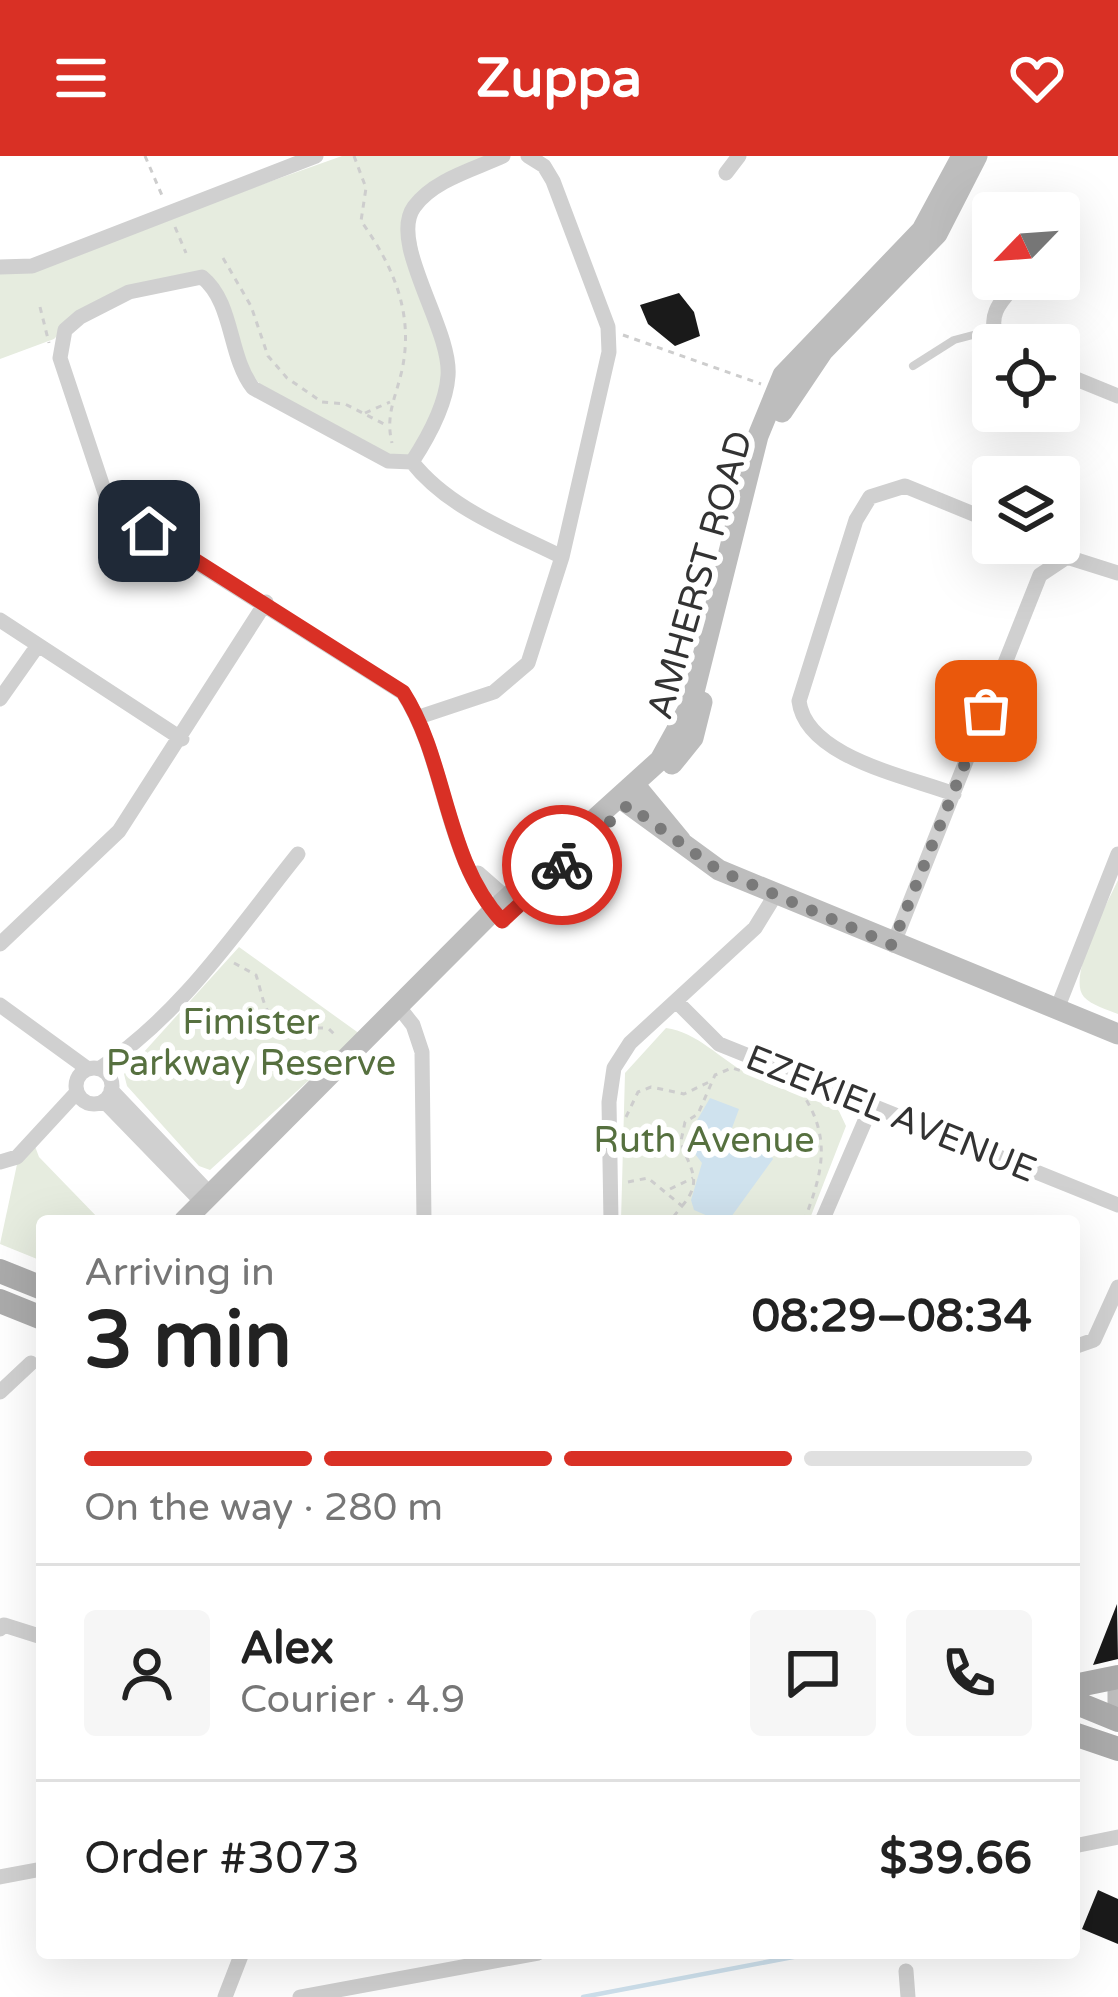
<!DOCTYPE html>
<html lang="en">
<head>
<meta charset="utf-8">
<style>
	:root { --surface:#fff; --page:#f6f6f6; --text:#222; --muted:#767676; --line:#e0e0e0; --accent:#d93025 }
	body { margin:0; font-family:"Varela Round",sans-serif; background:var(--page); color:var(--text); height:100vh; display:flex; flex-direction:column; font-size:45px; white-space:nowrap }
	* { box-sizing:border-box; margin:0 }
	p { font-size:39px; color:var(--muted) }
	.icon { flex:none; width:66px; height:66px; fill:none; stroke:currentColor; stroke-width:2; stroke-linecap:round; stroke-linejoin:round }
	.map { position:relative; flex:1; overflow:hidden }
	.drawer { position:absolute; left:36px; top:1059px; width:1044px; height:744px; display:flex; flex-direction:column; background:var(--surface); border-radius:12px; box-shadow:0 12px 48px #0002 }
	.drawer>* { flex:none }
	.needle { width:78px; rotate:245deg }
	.fabs { position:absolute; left:972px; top:36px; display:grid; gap:24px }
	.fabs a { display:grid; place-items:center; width:108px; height:108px; border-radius:12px; background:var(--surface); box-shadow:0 12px 48px #0002; font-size:60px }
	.pin { position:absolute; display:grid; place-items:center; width:102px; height:102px; color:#fff; margin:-51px; border-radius:24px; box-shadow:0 6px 18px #0006 }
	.courier { position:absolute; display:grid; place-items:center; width:120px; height:120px; margin:-60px; border:9px solid #d93025; border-radius:50%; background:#fff; color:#222; box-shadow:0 3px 15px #0007 }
	.head em { font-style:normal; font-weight:800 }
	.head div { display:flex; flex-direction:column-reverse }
	.head { display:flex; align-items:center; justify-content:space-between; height:204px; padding:0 48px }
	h1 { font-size:78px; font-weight:800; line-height:90px }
	.bar { display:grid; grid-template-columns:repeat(4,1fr); gap:18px 12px; align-content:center; height:144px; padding:0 48px }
	.bar i { height:15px; border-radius:9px; background:var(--line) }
	.bar .active { background:var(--accent) }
	.bar p { grid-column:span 4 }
	.line { display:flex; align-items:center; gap:30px; padding:0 48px; border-top:3px solid var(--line) }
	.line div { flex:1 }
	.round { display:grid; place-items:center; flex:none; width:126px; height:126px; border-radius:12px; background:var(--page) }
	header { display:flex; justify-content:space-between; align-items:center; height:156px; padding:0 48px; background:var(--accent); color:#fff; font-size:54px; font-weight:800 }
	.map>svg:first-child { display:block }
	.green { fill:#e6ecdf }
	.water { fill:#cfe2ee }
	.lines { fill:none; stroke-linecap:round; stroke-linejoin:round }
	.stream { stroke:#cfe2ee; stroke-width:4.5 }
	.building { fill:#1a1a1a }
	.path { stroke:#cdcdcd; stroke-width:3; stroke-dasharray:6 6; stroke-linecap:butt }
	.lane { stroke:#d0d0d0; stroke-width:8 }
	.street { stroke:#d0d0d0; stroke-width:15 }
	.secondary { stroke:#bdbdbd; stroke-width:21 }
	.primary { stroke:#ababab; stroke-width:24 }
	.done { stroke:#7a7a7a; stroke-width:12; stroke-dasharray:0 21.6 }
	.route { stroke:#d93025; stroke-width:15 }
	.labels { text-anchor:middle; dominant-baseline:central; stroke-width:12; stroke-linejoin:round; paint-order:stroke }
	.street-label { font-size:36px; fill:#333; stroke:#fff }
	.park-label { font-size:36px; fill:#56703f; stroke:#fff }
</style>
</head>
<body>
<header><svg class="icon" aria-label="menu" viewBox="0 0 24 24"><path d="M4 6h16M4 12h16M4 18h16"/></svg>Zuppa<svg class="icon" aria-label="heart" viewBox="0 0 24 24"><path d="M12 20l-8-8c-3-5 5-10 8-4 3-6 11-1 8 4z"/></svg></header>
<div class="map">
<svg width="1118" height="1841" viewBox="0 0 1118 1841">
	<rect width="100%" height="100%" fill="#fff"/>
	<path class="green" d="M342,0H490L409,53L446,221L426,281L410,303H389L260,228C231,198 241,138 204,116L78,159L54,183L0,203V115L27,112Z
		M1118,724V858C1108,854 1091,849 1084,841C1066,822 1108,746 1118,724Z
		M239,791L360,878L210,1014L199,1010L127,930L124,918Z
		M666,872C697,876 720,903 748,918C777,932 809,942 838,953L846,970L809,1065H621L625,917Z
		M33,985L39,1001L101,1065H42V1105L0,1088L19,999Z"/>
	<path class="water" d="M710,942L739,953L728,983L761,982L773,1003L731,1061L717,1064L694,1054L691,1044L702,1007L685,985Z"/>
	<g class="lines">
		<path class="stream" d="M583,1841L814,1797"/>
	</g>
	<path class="building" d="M679,137L694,156L700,180L675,190L648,168L640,149Z
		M1117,1448L1118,1503L1093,1509Z
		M1098,1734L1118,1743V1788L1082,1773Z"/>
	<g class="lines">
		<path class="path" d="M145,0L164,44
			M354,0L366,32L361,65C394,111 414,158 402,214C396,241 385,259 392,287
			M175,71L186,97
			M223,102L251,150L268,200L287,222L322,246L345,248L386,269
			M40,151L49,187
			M623,179L761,228
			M365,257L390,246
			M234,807L256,819C264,843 265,874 300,874C311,874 317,870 329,873L337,881
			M626,961L638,936L651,931L684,938L709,926
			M628,1026L648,1022L682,1050L670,1065
			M670,1033L693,1022
			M682,1050C705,1023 688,1012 681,985L685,966L698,958L715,919L732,912L742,915
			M762,1062L763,1065
			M804,1065C821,1021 832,985 805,942
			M908,1801L915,1797"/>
		<path class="lane" d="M913,210L954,184L992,174"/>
		<path class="street" d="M726,17L739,0
			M0,111L32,110L316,0
			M1001,189C983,161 1001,144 1021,123
			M1059,216L1118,240
			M412,306L388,305L253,232C228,200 234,147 202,121L129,136L80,161L65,174L60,202L110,352L403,537C448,606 443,703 503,765
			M412,306C427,283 446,249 448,220C452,173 388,87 414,51C433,24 475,13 503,0
			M412,306C449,353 510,375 562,401
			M1032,387L1052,406
			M0,464L182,583
			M0,543L36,492
			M419,561L494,536L528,507L562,401L609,196L608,171L553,25L544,10L528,0
			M954,638C906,620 806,601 799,545L856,364L870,341L905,330L993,366
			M478,717L517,751
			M0,788L119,675L266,446
			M893,789L1040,419L1067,401L1118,417
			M677,846L719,888L1118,1049
			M0,849L88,913
			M398,850L413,869L422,896L424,1065
			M1057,853L1118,698
			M76 930a18 18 0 1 1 36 0a18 18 0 1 1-36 0Z
			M99,913C183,857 236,775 298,698
			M111,934L210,1038
			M104,945L202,1046
			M0,1006L17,1001L77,936
			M611,1065L609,946L614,912L630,887L755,772L774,741
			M822,1065L871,951
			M1074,1191L1094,1184L1118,1131
			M0,1236L31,1207
			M0,1473L4,1469L42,1481
			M1074,1690L1118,1681
			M0,1721L42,1713
			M906,1815L908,1841
			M225,1841L242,1797
			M300,1841L538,1797"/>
		<path class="secondary" d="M782,256L823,195L937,78L977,0
			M672,608L693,582L702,546
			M634,628L681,685
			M619,641L719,714L1118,878
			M184,1065L493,755L660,604L691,548L758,280L783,219L922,74L962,0
			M1118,1531V1561"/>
		<path class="primary" d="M0,1115L42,1132
			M0,1145L42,1162
			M1074,1530L1118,1521
			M1074,1546L1118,1564
			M1074,1578L1118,1593"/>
	</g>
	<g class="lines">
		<path class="done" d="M562,709L628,649L718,714L892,789L986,555"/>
		<path class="route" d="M149,375L403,536C448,606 444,702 502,765L562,709"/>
	</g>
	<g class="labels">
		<g class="street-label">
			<text transform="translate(700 419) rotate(-74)">AMHERST ROAD</text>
			<text transform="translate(891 958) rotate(22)">EZEKIEL AVENUE</text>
		</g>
		<g class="park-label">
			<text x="251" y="866">Fimister<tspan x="251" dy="41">Parkway Reserve</tspan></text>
			<text x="704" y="984">Ruth Avenue</text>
		</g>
	</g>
</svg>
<div class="fabs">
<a><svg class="needle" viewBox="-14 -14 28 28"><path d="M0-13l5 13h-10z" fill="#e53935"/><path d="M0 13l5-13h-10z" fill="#767676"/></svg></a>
<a><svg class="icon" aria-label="locate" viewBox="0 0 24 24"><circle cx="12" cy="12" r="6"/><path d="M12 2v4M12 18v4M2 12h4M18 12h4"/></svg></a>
<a><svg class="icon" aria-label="layers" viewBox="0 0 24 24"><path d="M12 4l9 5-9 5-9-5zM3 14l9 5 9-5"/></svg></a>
</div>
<div class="pin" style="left:986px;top:555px;background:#ea580c"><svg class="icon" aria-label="bag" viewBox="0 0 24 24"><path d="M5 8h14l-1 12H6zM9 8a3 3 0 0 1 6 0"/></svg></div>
<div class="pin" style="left:149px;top:375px;background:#1f2937"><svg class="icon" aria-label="home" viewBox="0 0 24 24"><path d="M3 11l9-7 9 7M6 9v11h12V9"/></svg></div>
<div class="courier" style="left:562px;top:709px"><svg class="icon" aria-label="bike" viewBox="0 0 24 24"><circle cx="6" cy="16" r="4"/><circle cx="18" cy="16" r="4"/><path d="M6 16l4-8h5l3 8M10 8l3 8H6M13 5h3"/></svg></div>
<section class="drawer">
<div class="head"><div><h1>3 min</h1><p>Arriving in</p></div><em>08:29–08:34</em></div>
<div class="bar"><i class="active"></i><i class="active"></i><i class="active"></i><i></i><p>On the way · 280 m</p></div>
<div class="line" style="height:216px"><a class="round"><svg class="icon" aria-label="person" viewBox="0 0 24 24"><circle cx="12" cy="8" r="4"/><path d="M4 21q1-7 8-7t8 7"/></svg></a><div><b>Alex</b><p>Courier · 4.9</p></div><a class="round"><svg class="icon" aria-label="chat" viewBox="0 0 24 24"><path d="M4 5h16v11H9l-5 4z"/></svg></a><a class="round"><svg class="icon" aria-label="phone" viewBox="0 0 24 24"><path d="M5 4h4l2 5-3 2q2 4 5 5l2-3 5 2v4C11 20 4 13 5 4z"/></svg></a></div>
<div class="line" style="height:156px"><div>Order #3073</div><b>$39.66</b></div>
</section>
</div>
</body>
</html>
